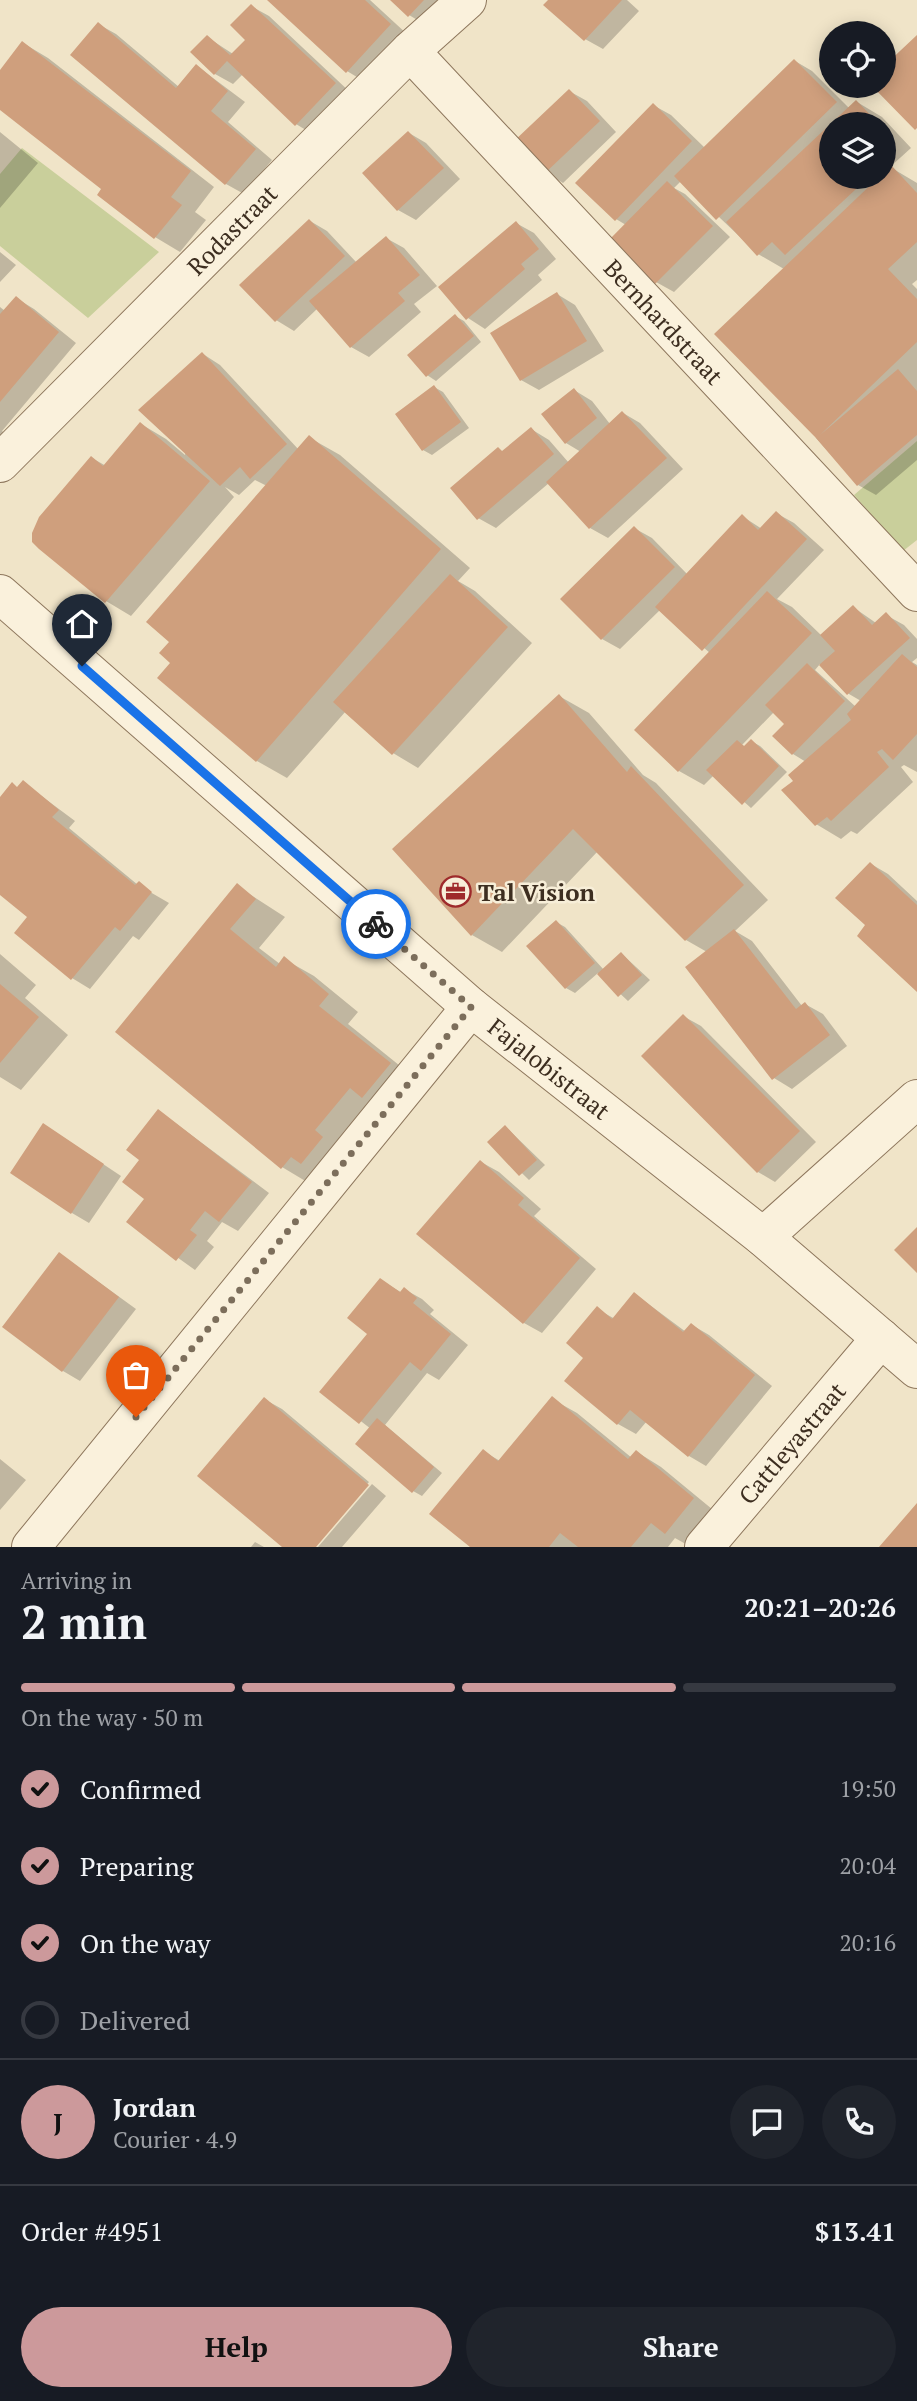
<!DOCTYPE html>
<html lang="en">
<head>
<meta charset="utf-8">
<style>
	:root { --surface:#171b24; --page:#20242c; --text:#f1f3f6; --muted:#9ea1a6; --line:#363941; --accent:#cc999b }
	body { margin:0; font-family:"PT Serif",serif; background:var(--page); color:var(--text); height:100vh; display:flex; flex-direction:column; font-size:26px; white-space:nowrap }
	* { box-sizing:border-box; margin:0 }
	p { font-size:23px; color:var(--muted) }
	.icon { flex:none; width:38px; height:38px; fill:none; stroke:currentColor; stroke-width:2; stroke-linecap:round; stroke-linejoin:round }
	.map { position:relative; height:1547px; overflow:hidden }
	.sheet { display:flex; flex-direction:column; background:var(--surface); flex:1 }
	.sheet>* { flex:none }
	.fabs { position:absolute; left:819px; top:21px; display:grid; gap:14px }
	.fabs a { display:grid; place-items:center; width:77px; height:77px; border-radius:50%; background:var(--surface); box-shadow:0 4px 18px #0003; font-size:35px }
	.pin { position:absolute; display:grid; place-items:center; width:60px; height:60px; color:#fff; margin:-72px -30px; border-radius:50% 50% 50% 0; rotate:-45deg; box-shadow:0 0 7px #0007 }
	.pin .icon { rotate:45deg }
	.courier { position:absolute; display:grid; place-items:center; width:70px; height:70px; margin:-35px; border:5px solid #1a73e8; border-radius:50%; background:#fff; color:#222; box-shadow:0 2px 9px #0007 }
	.head em { font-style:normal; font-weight:800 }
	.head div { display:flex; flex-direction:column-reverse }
	.head { display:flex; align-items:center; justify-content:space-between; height:119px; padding:0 21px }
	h1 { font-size:46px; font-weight:800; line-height:52px }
	.bar { display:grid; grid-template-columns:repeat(4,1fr); gap:10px 7px; align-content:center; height:84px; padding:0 21px }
	.bar i { height:9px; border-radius:5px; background:var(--line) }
	.bar .selected { background:var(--accent) }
	.bar p { grid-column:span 4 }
	.line { display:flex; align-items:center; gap:18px; padding:0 21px; border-top:2px solid var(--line) }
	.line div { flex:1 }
	.round { display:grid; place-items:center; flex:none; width:74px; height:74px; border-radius:37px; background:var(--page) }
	ol { padding:0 21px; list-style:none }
	li { display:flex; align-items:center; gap:21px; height:77px }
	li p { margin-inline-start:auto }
	li .icon { padding:7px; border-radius:50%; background:var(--accent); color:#111; stroke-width:4 }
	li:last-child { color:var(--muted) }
	li i { width:38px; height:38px; border:4px solid var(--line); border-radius:50% }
	.cta { display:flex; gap:14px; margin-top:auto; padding:14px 21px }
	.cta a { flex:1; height:80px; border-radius:42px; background:var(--accent); color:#111; font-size:28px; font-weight:800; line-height:80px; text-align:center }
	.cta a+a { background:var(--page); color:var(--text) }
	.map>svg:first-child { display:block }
	.green { fill:#c9cf9b }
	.shadow { fill:#0003; fill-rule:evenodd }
	.building { fill:#cf9f7d }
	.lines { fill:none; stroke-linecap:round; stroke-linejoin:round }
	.minor-casing { stroke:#8d765c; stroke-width:40 }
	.minor { stroke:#faf1dc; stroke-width:38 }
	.done { stroke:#7c6e5b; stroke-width:7; stroke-dasharray:0 12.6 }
	.route { stroke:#1a73e8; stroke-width:9 }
	.labels { text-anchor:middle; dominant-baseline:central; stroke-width:5; stroke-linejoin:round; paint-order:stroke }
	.street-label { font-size:24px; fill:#3d2e20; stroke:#f7eed8 }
	.poi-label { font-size:24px; font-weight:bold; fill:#3d2e20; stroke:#f7eed8; text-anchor:start }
</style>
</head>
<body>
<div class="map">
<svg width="917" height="1547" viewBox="0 0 917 1547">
	<rect width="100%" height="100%" fill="#f0e4c8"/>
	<path class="green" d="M22,148L159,252L88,318L0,246V174Z
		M917,441V540L903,551L854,495Z"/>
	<path class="shadow" d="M270,0H370L408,35L365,82L347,71Z
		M393,0H462L434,30L409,15Z
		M550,0H627L639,11L603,49L585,39Z
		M251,6L269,16L352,94L314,135L296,124L243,74L233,84L215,74L207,37L233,54L248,39Z
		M98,24L116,34L179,87L197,66L245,102L228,122L272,160L244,194L226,184L72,55Z
		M23,43L48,58L214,187L195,212L206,220L180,252L155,237L103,189L0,108V73Z
		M795,61L812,71L850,109L857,102L882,117L911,148L890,167L917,183V280L912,284L917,289V460L876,495L858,485L816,438L784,269L758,254L681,181L674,188L685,194L730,237L674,292L656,282L626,225L616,219L653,105L671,115L705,148ZM831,124H884V177H831Z
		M569,91L587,101L616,132L563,183L545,172Z
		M0,132L38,163L0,208Z
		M409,133L426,143L460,179L416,220L398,210Z
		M310,221L327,231L357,263L386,238L404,248L437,286L414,304L421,312L369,357L351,347L318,308L294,331L276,320Z
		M516,223L534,233L556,259L538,275L542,280L485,329L468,318Z
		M0,252L16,265L0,282Z
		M557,294L575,305L604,351L539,390L521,380Z
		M16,298L34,309L76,343L2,431L15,442L0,459V307L5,311Z
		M455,316L464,321L481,342L436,381L427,375Z
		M203,354L220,365L299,450L310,438L340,455L470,568L458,581L475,591L532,643L418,768L393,753L346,711L287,778L257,761L173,663L171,642L267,486L255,480L239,495L225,487L234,497L131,616L106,601L34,541L92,458L106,466L141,424L166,439L185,455Z
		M434,387L443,392L469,428L432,455L423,450Z
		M574,390L592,401L610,424L623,413L640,423L683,469L608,538L590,528L549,483L496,528L478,518L504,452L531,429L549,440L569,463L581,452L566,443Z
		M776,513L794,523L824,550L777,599L792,607L822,636L853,607L876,623L886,615L904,625L917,639V658L912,662L917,665V772L904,765L901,767L913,782L857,834L851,831L841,839L816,824L795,781L806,762L793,754L786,724L774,712L742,745L746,747L751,741L760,746L787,772L751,808L714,775L704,785L679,771L710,653L660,610L620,649L602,639L634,528L652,538L688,575L742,516L762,529ZM820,664L849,694L861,701L856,707L815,670Z
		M559,696L589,713L643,775L656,783L768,900L735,931L752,941L802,1006L805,1004L823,1014L847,1046L792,1089L774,1078L707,952L686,940L598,851L502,952L472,935Z
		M24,783L75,821L69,828L138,885L169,903L139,940L133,936L90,989L72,978L29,917L0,893V799Z
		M871,864L888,874L917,901V990L868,925Z
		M237,886L285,917L259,948L280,964L284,959L314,976L358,1012L348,1024L420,1082L312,1185L282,1167L117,1032Z
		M556,922L565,927L604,970L622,954L650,980L628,1001L598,973L575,993L566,988Z
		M0,954L36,985L25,998L68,1035L21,1090L0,1077Z
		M683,1016L701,1026L816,1142L775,1182L758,1172Z
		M159,1111L269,1193L238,1231L222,1222L207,1241L214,1247L195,1270L128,1222L146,1199Z
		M506,1127L545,1165L529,1180L490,1142Z
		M61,1136L121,1176L89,1223L72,1213Z
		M481,1162L499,1172L541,1209L534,1216L596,1269L542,1333L524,1323L419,1234Z
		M60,1254L136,1309L80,1381L63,1371Z
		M381,1280L402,1293L404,1289L422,1299L434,1310L430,1314L468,1345L439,1380L427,1373L385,1425L442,1473L422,1496L413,1491L371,1429L322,1391L369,1334Z
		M635,1294L686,1332L692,1325L709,1335L772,1386L706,1466L689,1456L647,1421L636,1434L618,1424L566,1381L585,1357L597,1309L615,1319Z
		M264,1399L282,1409L369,1482L313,1547H285Z
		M552,1399L577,1413L632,1458L637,1452L661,1467L718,1514L691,1547L675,1538L668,1547H472L483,1451L500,1461Z
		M0,1459L26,1480L0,1510Z
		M372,1484L386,1496L342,1547H318Z
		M255,1542L264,1547H251Z"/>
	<path class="building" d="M267,0H365L391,24L346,73Z
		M390,0H424L408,17Z
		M548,0H622L584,41L543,5Z
		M251,4L336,83L295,126L227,61L214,75L190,52L207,35L230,55L245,40L230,25Z
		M98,22L176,88L196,64L228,91L211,111L256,149L225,185L70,55Z
		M917,35V128L915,130L872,86H884V66Z
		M22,41L191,171L171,197L182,205L154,239L97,195L101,189L0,110V70Z
		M794,59L837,102L716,220L674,176Z
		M569,89L600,121L544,174L513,142Z
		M856,100L879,124H831V177H869L785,255L772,242L757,256L726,222Z
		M653,103L692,141L615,221L575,183Z
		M408,131L444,168L397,211L362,173Z
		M891,165L917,193V242L888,269L917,299V342L820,435L898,369L917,391V435L857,486L816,438L714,334L879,177H884Z
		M667,181L713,226L655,284L610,239Z
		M309,219L345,256L275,322L239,285Z
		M516,221L539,249L521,264L525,269L466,320L438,287Z
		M386,236L420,275L398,293L405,301L350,348L309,301Z
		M557,292L587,341L520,381L490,333Z
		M16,296L59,332L0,402V314Z
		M455,314L474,336L426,377L407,355Z
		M202,352L287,444L250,479L240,467L220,486L138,410Z
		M434,385L461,422L422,451L395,414Z
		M574,388L597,418L565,444L541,414Z
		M622,411L667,458L589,529L546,482Z
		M140,422L210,481L105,603L39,549L32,542V533L39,517L91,456L103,466Z
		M531,427L554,454L477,520L450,488L498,447L502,451Z
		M309,435L441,549L256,762L157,678L170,663L159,653L169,642L146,622Z
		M776,511L807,539L702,651L655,607L742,514L758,530Z
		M634,526L675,567L601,640L560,599Z
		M450,574L508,627L392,755L333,702Z
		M767,591L812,633L678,772L634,730Z
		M853,605L872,625L886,612L910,638L847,695L819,665L835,651L820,635Z
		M902,654L917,667V734L893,760L882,749L877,752L889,767L831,821L827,817L815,826L781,790L793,781L788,775L851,720L847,714Z
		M807,663L845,701L792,755L772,736L784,724L765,705Z
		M559,694L627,772L631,766L744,885L685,941L573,829L471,936L392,849Z
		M751,739L779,766L742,805L706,770L737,740L744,746Z
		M23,780L59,810L52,817L135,885L139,881L152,892L120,931L115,927L71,980L14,933L27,917L0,895V797L12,782L17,787Z
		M870,862L917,905V992L857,936L865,925L835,898Z
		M237,883L256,899L230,929L276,967L284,956L329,994L319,1006L391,1063L362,1098L350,1088L315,1130L323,1137L301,1164L291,1157L281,1169L115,1032Z
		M556,920L595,963L565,989L526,946Z
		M734,929L796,1009L805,1002L830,1035L772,1080L685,967Z
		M621,952L642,975L618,997L597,974Z
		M0,984L39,1017L0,1063Z
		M683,1014L800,1131L757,1173L641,1056Z
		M158,1109L252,1182L219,1222L205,1211L190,1230L197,1235L176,1261L126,1222L144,1199L122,1182L139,1160L126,1150Z
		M43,1123L104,1164L71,1214L10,1173Z
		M505,1125L537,1160L519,1176L487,1142Z
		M480,1160L524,1198L518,1205L580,1258L523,1324L416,1234Z
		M917,1227V1273L894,1250Z
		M59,1252L119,1297L62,1372L2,1327Z
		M380,1278L400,1292L404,1287L417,1298L413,1303L451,1334L421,1371L410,1362L359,1424L319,1392L367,1334L347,1318Z
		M634,1292L683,1332L691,1323L755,1375L688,1457L630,1410L617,1425L564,1381L583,1358L566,1343L597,1306L612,1319Z
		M552,1396L628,1459L636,1450L694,1498L665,1534L651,1523L631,1547H578L560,1533L549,1547H470L429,1514L483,1449L498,1461Z
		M264,1397L369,1485L316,1547H282L197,1476Z
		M377,1418L434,1467L412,1493L355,1444Z
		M917,1503V1547H879Z"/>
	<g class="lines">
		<defs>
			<g id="minor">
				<path id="s1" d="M410,51L917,592"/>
				<path id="s2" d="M0,463L410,51L467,0"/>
				<path id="s3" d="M0,594L471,1007L763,1237L917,1369"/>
				<path d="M763,1237L917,1099"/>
				<path d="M31,1547L471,1007"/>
				<path id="s4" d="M704,1547L881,1338"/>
			</g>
		</defs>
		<use href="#minor" class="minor-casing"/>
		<use href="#minor" class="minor"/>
	</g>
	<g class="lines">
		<path class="done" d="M136,1417L471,1007L376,924"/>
		<path class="route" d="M82,666L376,924"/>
	</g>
	<defs>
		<symbol id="office-ring" viewBox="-11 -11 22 22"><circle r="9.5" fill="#f7eed8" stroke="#9e2a2b" stroke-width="1.5"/><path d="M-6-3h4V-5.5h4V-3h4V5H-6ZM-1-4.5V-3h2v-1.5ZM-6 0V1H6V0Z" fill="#9e2a2b"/></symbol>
	</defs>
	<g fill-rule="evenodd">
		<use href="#office-ring" x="438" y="874" width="35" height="35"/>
	</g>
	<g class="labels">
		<g class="street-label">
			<text stroke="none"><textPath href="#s2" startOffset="329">Rodastraat</textPath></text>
			<text stroke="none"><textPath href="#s1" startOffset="371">Bernhardstraat</textPath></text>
			<text stroke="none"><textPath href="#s3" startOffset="726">Fajalobistraat</textPath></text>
			<text stroke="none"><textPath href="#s4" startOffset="136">Cattleyastraat</textPath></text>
		</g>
		<g class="poi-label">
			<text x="478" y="892">Tal Vision</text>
		</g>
	</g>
</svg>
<div class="fabs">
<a><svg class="icon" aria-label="locate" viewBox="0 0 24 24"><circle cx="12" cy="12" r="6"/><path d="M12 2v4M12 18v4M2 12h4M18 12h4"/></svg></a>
<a><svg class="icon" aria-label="layers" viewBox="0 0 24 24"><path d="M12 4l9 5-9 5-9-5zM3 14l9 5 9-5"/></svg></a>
</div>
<div class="pin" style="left:136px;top:1417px;background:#ea580c"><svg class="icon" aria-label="bag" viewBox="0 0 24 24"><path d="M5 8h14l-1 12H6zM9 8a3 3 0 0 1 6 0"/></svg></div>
<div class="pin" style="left:82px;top:666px;background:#1f2937"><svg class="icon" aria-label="home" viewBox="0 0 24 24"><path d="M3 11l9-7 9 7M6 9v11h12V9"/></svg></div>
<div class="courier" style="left:376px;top:924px"><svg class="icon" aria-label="bike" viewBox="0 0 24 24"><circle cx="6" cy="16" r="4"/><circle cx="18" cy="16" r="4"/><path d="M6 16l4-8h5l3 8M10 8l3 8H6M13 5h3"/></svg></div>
</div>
<section class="sheet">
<div class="head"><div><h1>2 min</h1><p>Arriving in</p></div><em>20:21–20:26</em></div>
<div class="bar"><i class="selected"></i><i class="selected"></i><i class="selected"></i><i></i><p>On the way · 50 m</p></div>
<ol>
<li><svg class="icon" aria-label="check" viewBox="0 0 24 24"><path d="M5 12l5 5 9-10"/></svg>Confirmed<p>19:50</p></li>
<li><svg class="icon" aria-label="check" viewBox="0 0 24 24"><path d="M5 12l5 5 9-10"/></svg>Preparing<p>20:04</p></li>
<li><svg class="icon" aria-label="check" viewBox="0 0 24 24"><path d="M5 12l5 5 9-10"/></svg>On the way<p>20:16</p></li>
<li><i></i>Delivered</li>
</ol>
<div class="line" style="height:126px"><b class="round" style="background:var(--accent);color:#111">J</b><div><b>Jordan</b><p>Courier · 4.9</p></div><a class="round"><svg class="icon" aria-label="chat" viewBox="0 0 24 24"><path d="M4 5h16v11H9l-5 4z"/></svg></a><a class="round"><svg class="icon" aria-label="phone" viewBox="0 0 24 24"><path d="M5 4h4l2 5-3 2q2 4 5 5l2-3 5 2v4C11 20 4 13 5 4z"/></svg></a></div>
<div class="line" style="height:91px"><div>Order #4951</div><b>$13.41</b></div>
<div class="cta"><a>Help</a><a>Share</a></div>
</section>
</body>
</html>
